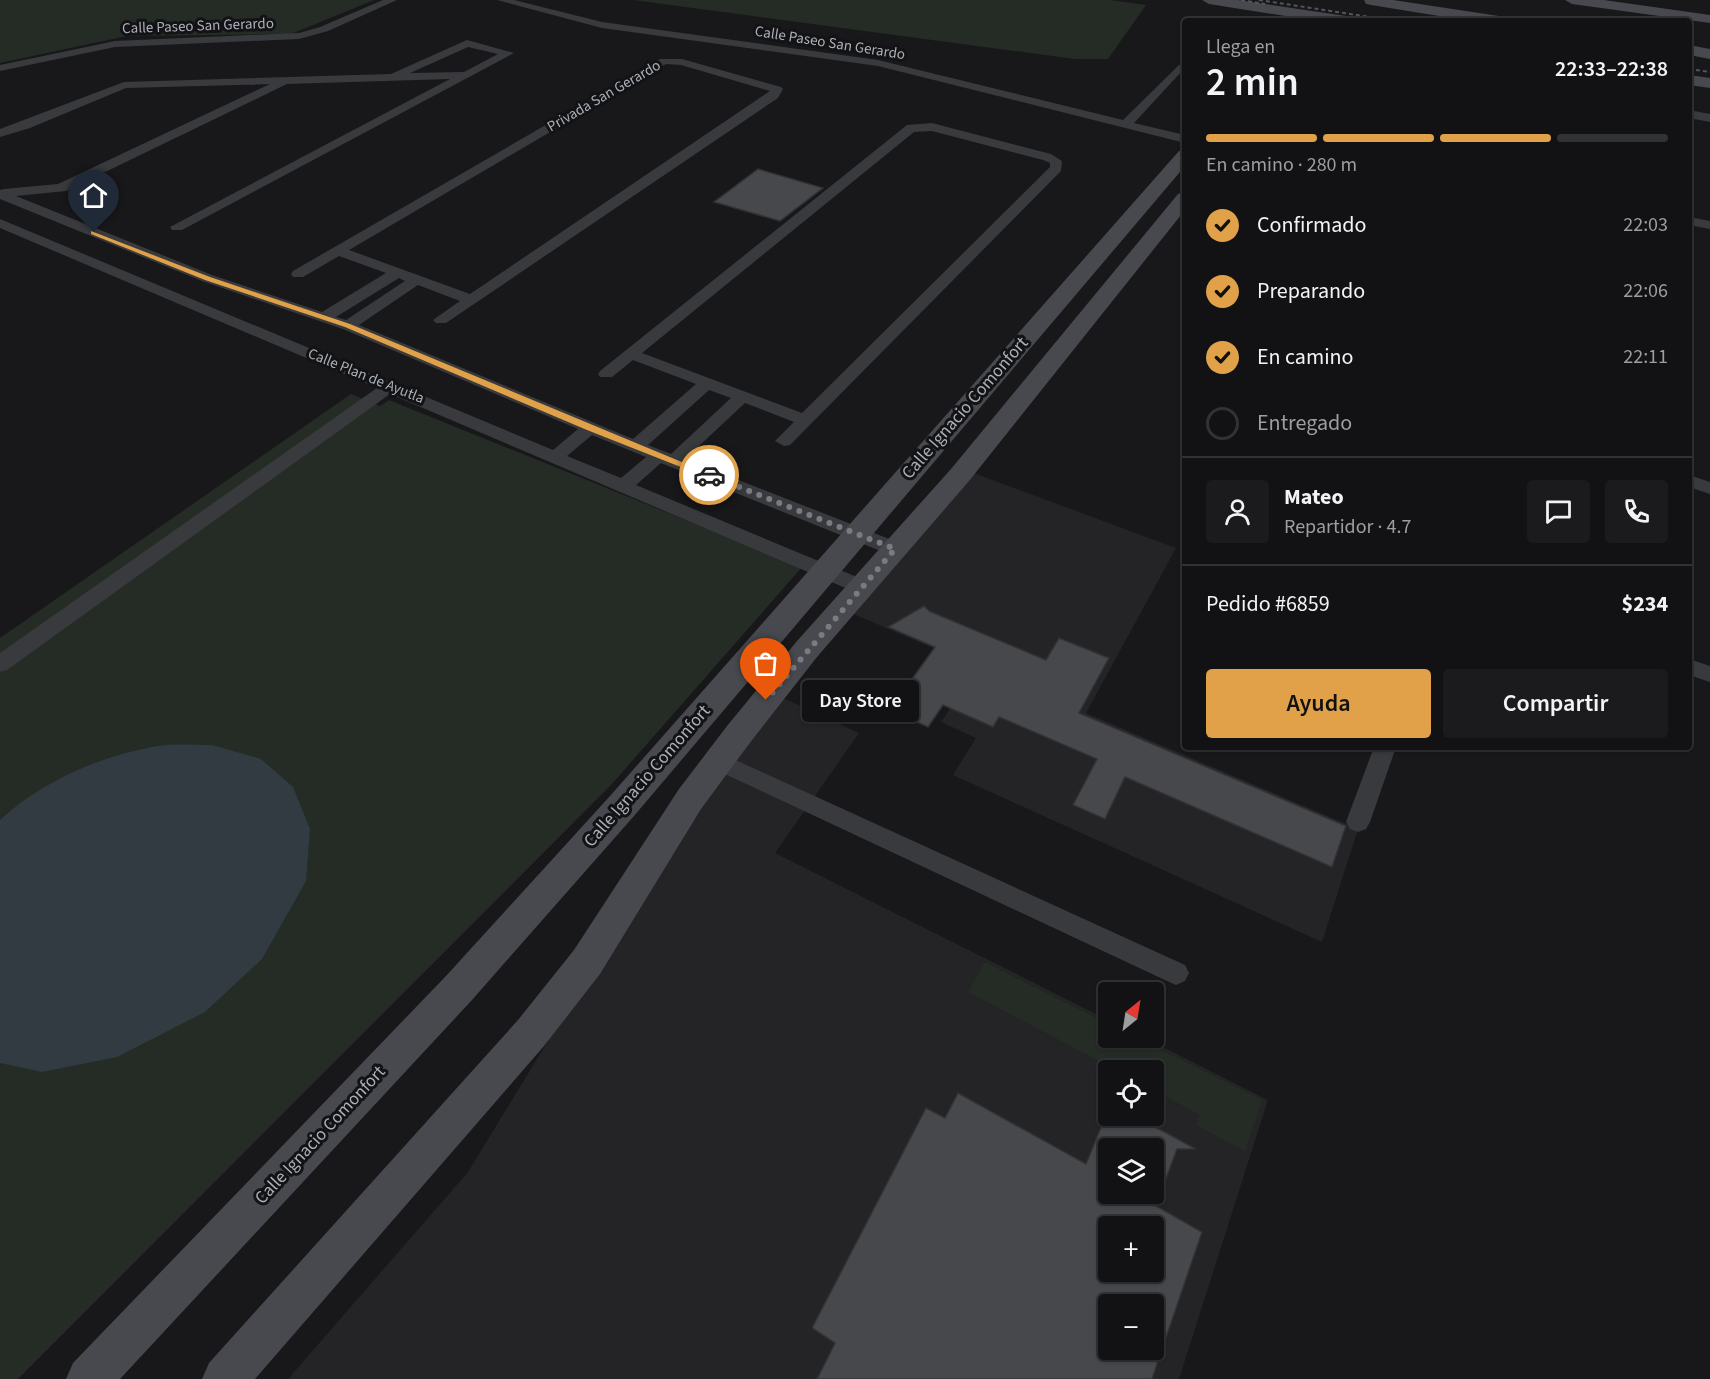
<!DOCTYPE html>
<html lang="es">
<head>
<meta charset="utf-8">
<style>
	:root { --surface:#121214; --page:#1b1b1d; --text:#f1f3f6; --muted:#9c9ea0; --line:#313234; --accent:#e0a149 }
	body { margin:0; font-family:"Source Sans 3",sans-serif; background:var(--page); color:var(--text); height:100vh; display:flex; flex-direction:column; font-size:22px; white-space:nowrap }
	* { box-sizing:border-box; margin:0 }
	p { font-size:20px; color:var(--muted) }
	.icon { flex:none; width:33px; height:33px; fill:none; stroke:currentColor; stroke-width:2; stroke-linecap:round; stroke-linejoin:round }
	.map { position:relative; flex:1; overflow:hidden }
	.details { position:absolute; left:1182px; top:18px; width:510px; height:732px; display:flex; flex-direction:column; background:var(--surface); border-radius:6px; box-shadow:0 2px 4px #0004,0 0 0 2px var(--line) }
	.details>* { flex:none }
	.needle { width:39px; rotate:30deg }
	.buttons { position:absolute; left:1098px; top:982px; display:grid; gap:12px }
	.buttons a { display:grid; place-items:center; width:66px; height:66px; border-radius:6px; background:var(--surface); box-shadow:0 2px 4px #0004,0 0 0 2px var(--line); font-size:30px }
	.pin { position:absolute; display:grid; place-items:center; width:51px; height:51px; color:#fff; margin:-62px -26px; border-radius:50% 50% 50% 0; rotate:-45deg; box-shadow:0 0 6px #0007 }
	.pin .icon { rotate:45deg }
	.courier { position:absolute; display:grid; place-items:center; width:60px; height:60px; margin:-30px; border:4px solid #e0a149; border-radius:50%; background:#fff; color:#222; box-shadow:0 2px 8px #0007 }
	.bubble { position:absolute; height:42px; border-radius:6px; background:var(--surface); box-shadow:0 2px 4px #0004,0 0 0 2px var(--line); font-size:20px; font-weight:600; line-height:42px; text-align:center }
	.overview em { font-style:normal; font-weight:600 }
	.overview div { display:flex; flex-direction:column-reverse }
	.overview { display:flex; align-items:center; justify-content:space-between; height:102px; padding:0 24px }
	h1 { font-size:39px; font-weight:600; line-height:45px }
	.bar { display:grid; grid-template-columns:repeat(4,1fr); gap:9px 6px; align-content:center; height:72px; padding:0 24px }
	.bar i { height:8px; border-radius:4px; background:var(--line) }
	.bar .current { background:var(--accent) }
	.bar p { grid-column:span 4 }
	.line { display:flex; align-items:center; gap:15px; padding:0 24px; border-top:2px solid var(--line) }
	.line div { flex:1 }
	.round { display:grid; place-items:center; flex:none; width:63px; height:63px; border-radius:6px; background:var(--page) }
	ol { padding:0 24px; list-style:none }
	li { display:flex; align-items:center; gap:18px; height:66px }
	li p { margin-inline-start:auto }
	li .icon { padding:6px; border-radius:50%; background:var(--accent); color:#111; stroke-width:4 }
	li:last-child { color:var(--muted) }
	li i { width:33px; height:33px; border:3px solid var(--line); border-radius:50% }
	.action { display:flex; gap:12px; margin-top:auto; padding:12px 24px }
	.action a { flex:1; height:69px; border-radius:6px; background:var(--accent); color:#111; font-size:24px; font-weight:600; line-height:69px; text-align:center }
	.action a+a { background:var(--page); color:var(--text) }
	.map>svg:first-child { display:block }
	.built { fill:#242426; fill-rule:evenodd }
	.green { fill:#242c25 }
	.water { fill:#323b41 }
	.building { fill:#47484c; stroke:#323235; stroke-width:1.5; fill-rule:evenodd }
	.lines { fill:none; stroke-linecap:round; stroke-linejoin:round }
	.minor { fill:#393a3e; fill-rule:evenodd }
	.secondary { fill:#47494e; fill-rule:evenodd }
	.rail { stroke:#525459; stroke-width:2; stroke-dasharray:4 3; stroke-linecap:butt }
	.route { fill:#e0a149 }
	.done { stroke:#787b81; stroke-width:6; stroke-dasharray:0 10.8 }
	.labels { text-anchor:middle; dominant-baseline:central; stroke-width:6; stroke-linejoin:round; paint-order:stroke }
	.far-street-label { font-size:15px; fill:#abb0b8; stroke:#131315 }
	.street-label { font-size:18px; fill:#abb0b8; stroke:#131315 }
</style>
</head>
<body>
<div class="map">
<svg width="1710" height="1379" viewBox="0 0 1710 1379">
	<rect width="100%" height="100%" fill="#18181a"/>
	<path class="built" d="M955,466L1176,548L1086,713L1358,829L1322,942L953,775L976,738L941,722L978,667L851,613L783,698L859,733L775,853L1108,1020V1038H1145L1268,1100L1179,1379H288L468,1172L689,810ZM1108,1071H1154V1116H1108ZM1108,1149H1154V1194H1108ZM1108,1227H1154V1272H1108ZM1108,1305H1154V1350H1108Z"/>
	<path class="green" d="M0,0H374L291,34L127,36L0,63Z
		M633,0H1110L1146,5L1108,59H1075Z
		M351,394L380,406L389,400L802,567L612,784L18,1379H0V638Z
		M985,962L1108,1024V1038H1137L1262,1100L1245,1151L1196,1125L1200,1115L1154,1090V1071H1118L968,992Z"/>
	<path class="water" d="M212,745L261,759L293,787L310,829L306,881L262,959L205,1012L117,1057L42,1072L0,1063V820C41,782 98,757 152,747C171,743 193,745 212,745Z"/>
	<path class="building" d="M758,169L823,188L780,221L714,202Z
		M924,606L929,611L1046,660L1059,638L1109,658L1079,713L1346,826L1332,867L1125,777L1105,819L1073,805L1097,759L999,717L993,727L943,705L928,727L890,710L935,647L888,627Z
		M958,1093L1086,1164L1108,1110V1116H1135L1196,1149H1177L1156,1206L1202,1232L1152,1379H817L835,1343L812,1328L926,1108L945,1118ZM1108,1149H1154V1194H1108ZM1108,1227H1154V1272H1108ZM1108,1305H1154V1350H1108Z"/>
	<g class="lines">
		<path class="minor" d="M383,0H397L328,31L299,39L115,47L0,71V65L115,41L299,33L320,27Z
			M497,0H514L602,22L878,60L1123,120L1179,65L1185,68L1183,70L1134,123L1185,135V143L878,66L602,28Z
			M467,40L514,53L182,230H172L170,227L450,79L287,84L66,191L16,196L212,275L322,312L386,273L339,256L303,277H293L291,274L293,271L660,59H682L781,87L783,89L778,98L446,323H436L433,320L460,301L418,285L359,325L633,439L696,384L633,360L612,377H600L598,374L600,371L907,125L932,123L1051,154L1062,161L1061,171L790,445L784,446L775,441L794,422L745,403L685,459L902,544L904,549L902,554H888L661,463L636,485L869,582L872,587L869,592H855L390,394L7,670L0,672V653L377,388L0,228V219L553,450L578,429L343,329L202,281L0,199V190L4,189L58,184L270,84L126,88L30,128L0,137V129L124,82L391,74ZM468,47L498,54L464,72L410,73ZM666,64L681,65L770,91L470,294L349,250ZM932,131L1043,160L1050,163V167L802,413L642,353L914,132ZM399,278L405,281L346,320L336,317ZM709,390L731,398L671,454L648,445ZM592,435L646,457L621,478L567,456Z
			M1689,110L1710,114V122L1689,118Z
			M1689,217L1710,221V229L1689,225Z
			M1689,475L1710,482V494L1689,487Z
			M1689,659L1710,666V682L1689,675Z
			M1374,747H1396L1370,822L1366,829L1358,832L1350,829L1346,822Z
			M718,752L1185,965L1189,973L1185,981L1176,985L1167,981L710,767L707,761L710,755Z"/>
		<path class="secondary" d="M1202,0H1238L1346,16L1354,21H1317L1209,4Z
			M1364,0H1393L1499,16L1507,21H1470L1371,5L1366,4Z
			M1565,0H1604L1710,15V23L1572,4Z
			M1689,45L1710,49V59L1689,55Z
			M1689,75L1710,78V88L1689,85Z
			M1185,150V166L634,816L472,1000L120,1379H66L73,1363L446,976L610,796L1179,151Z
			M1185,192V210L969,481L817,657L749,744L701,809L600,974L544,1046L255,1379H202L209,1363L518,1020L574,950L679,789L727,726L797,641L951,469L1178,194Z"/>
		<path class="rail" d="M1241,0L1265,4
			M1259,0L1396,21
			M1689,69L1710,72"/>
	</g>
	<path class="route" d="M91,231L210,277L350,324L713,475L706,477L587,430L345,327L205,280L91,234Z"/>
	<g class="lines">
		<path class="done" d="M709,475L895,549L766,700"/>
	</g>
	<g class="labels">
		<g class="far-street-label">
			<text transform="translate(198 26) rotate(-2)">Calle Paseo San Gerardo</text>
			<text transform="translate(830 43) rotate(9)">Calle Paseo San Gerardo</text>
			<text transform="translate(604 96) rotate(-30)">Privada San Gerardo</text>
			<text transform="translate(366 376) rotate(22)">Calle Plan de Ayutla</text>
		</g>
		<g class="street-label">
			<text transform="translate(965 408) rotate(-49)">Calle Ignacio Comonfort</text>
			<text transform="translate(647 776) rotate(-49)">Calle Ignacio Comonfort</text>
			<text transform="translate(320 1135) rotate(-47)">Calle Ignacio Comonfort</text>
		</g>
	</g>
</svg>
<div class="buttons">
<a><svg class="needle" viewBox="-14 -14 28 28"><path d="M0-13l5 13h-10z" fill="#e53935"/><path d="M0 13l5-13h-10z" fill="#9c9ea0"/></svg></a>
<a><svg class="icon" aria-label="locate" viewBox="0 0 24 24"><circle cx="12" cy="12" r="6"/><path d="M12 2v4M12 18v4M2 12h4M18 12h4"/></svg></a>
<a><svg class="icon" aria-label="layers" viewBox="0 0 24 24"><path d="M12 4l9 5-9 5-9-5zM3 14l9 5 9-5"/></svg></a>
<a>+</a>
<a>−</a>
</div>
<div class="pin" style="left:766px;top:700px;background:#ea580c"><svg class="icon" aria-label="bag" viewBox="0 0 24 24"><path d="M5 8h14l-1 12H6zM9 8a3 3 0 0 1 6 0"/></svg></div>
<div class="pin" style="left:94px;top:232px;background:#1f2937"><svg class="icon" aria-label="home" viewBox="0 0 24 24"><path d="M3 11l9-7 9 7M6 9v11h12V9"/></svg></div>
<div class="courier" style="left:709px;top:475px"><svg class="icon" aria-label="car" viewBox="0 0 24 24"><path d="M5 17H2v-5l4-1 3-4h7l3 4 3 1v5h-3M9 17h6M6 11h13"/><circle cx="7" cy="17" r="2"/><circle cx="17" cy="17" r="2"/></svg></div>
<div class="bubble" style="left:802px;top:680px;width:117px">Day Store</div>
<section class="details">
<div class="overview"><div><h1>2 min</h1><p>Llega en</p></div><em>22:33–22:38</em></div>
<div class="bar"><i class="current"></i><i class="current"></i><i class="current"></i><i></i><p>En camino · 280 m</p></div>
<ol>
<li><svg class="icon" aria-label="check" viewBox="0 0 24 24"><path d="M5 12l5 5 9-10"/></svg>Confirmado<p>22:03</p></li>
<li><svg class="icon" aria-label="check" viewBox="0 0 24 24"><path d="M5 12l5 5 9-10"/></svg>Preparando<p>22:06</p></li>
<li><svg class="icon" aria-label="check" viewBox="0 0 24 24"><path d="M5 12l5 5 9-10"/></svg>En camino<p>22:11</p></li>
<li><i></i>Entregado</li>
</ol>
<div class="line" style="height:108px"><a class="round"><svg class="icon" aria-label="person" viewBox="0 0 24 24"><circle cx="12" cy="8" r="4"/><path d="M4 21q1-7 8-7t8 7"/></svg></a><div><b>Mateo</b><p>Repartidor · 4.7</p></div><a class="round"><svg class="icon" aria-label="chat" viewBox="0 0 24 24"><path d="M4 5h16v11H9l-5 4z"/></svg></a><a class="round"><svg class="icon" aria-label="phone" viewBox="0 0 24 24"><path d="M5 4h4l2 5-3 2q2 4 5 5l2-3 5 2v4C11 20 4 13 5 4z"/></svg></a></div>
<div class="line" style="height:78px"><div>Pedido #6859</div><b>$234</b></div>
<div class="action"><a>Ayuda</a><a>Compartir</a></div>
</section>
</div>
</body>
</html>
